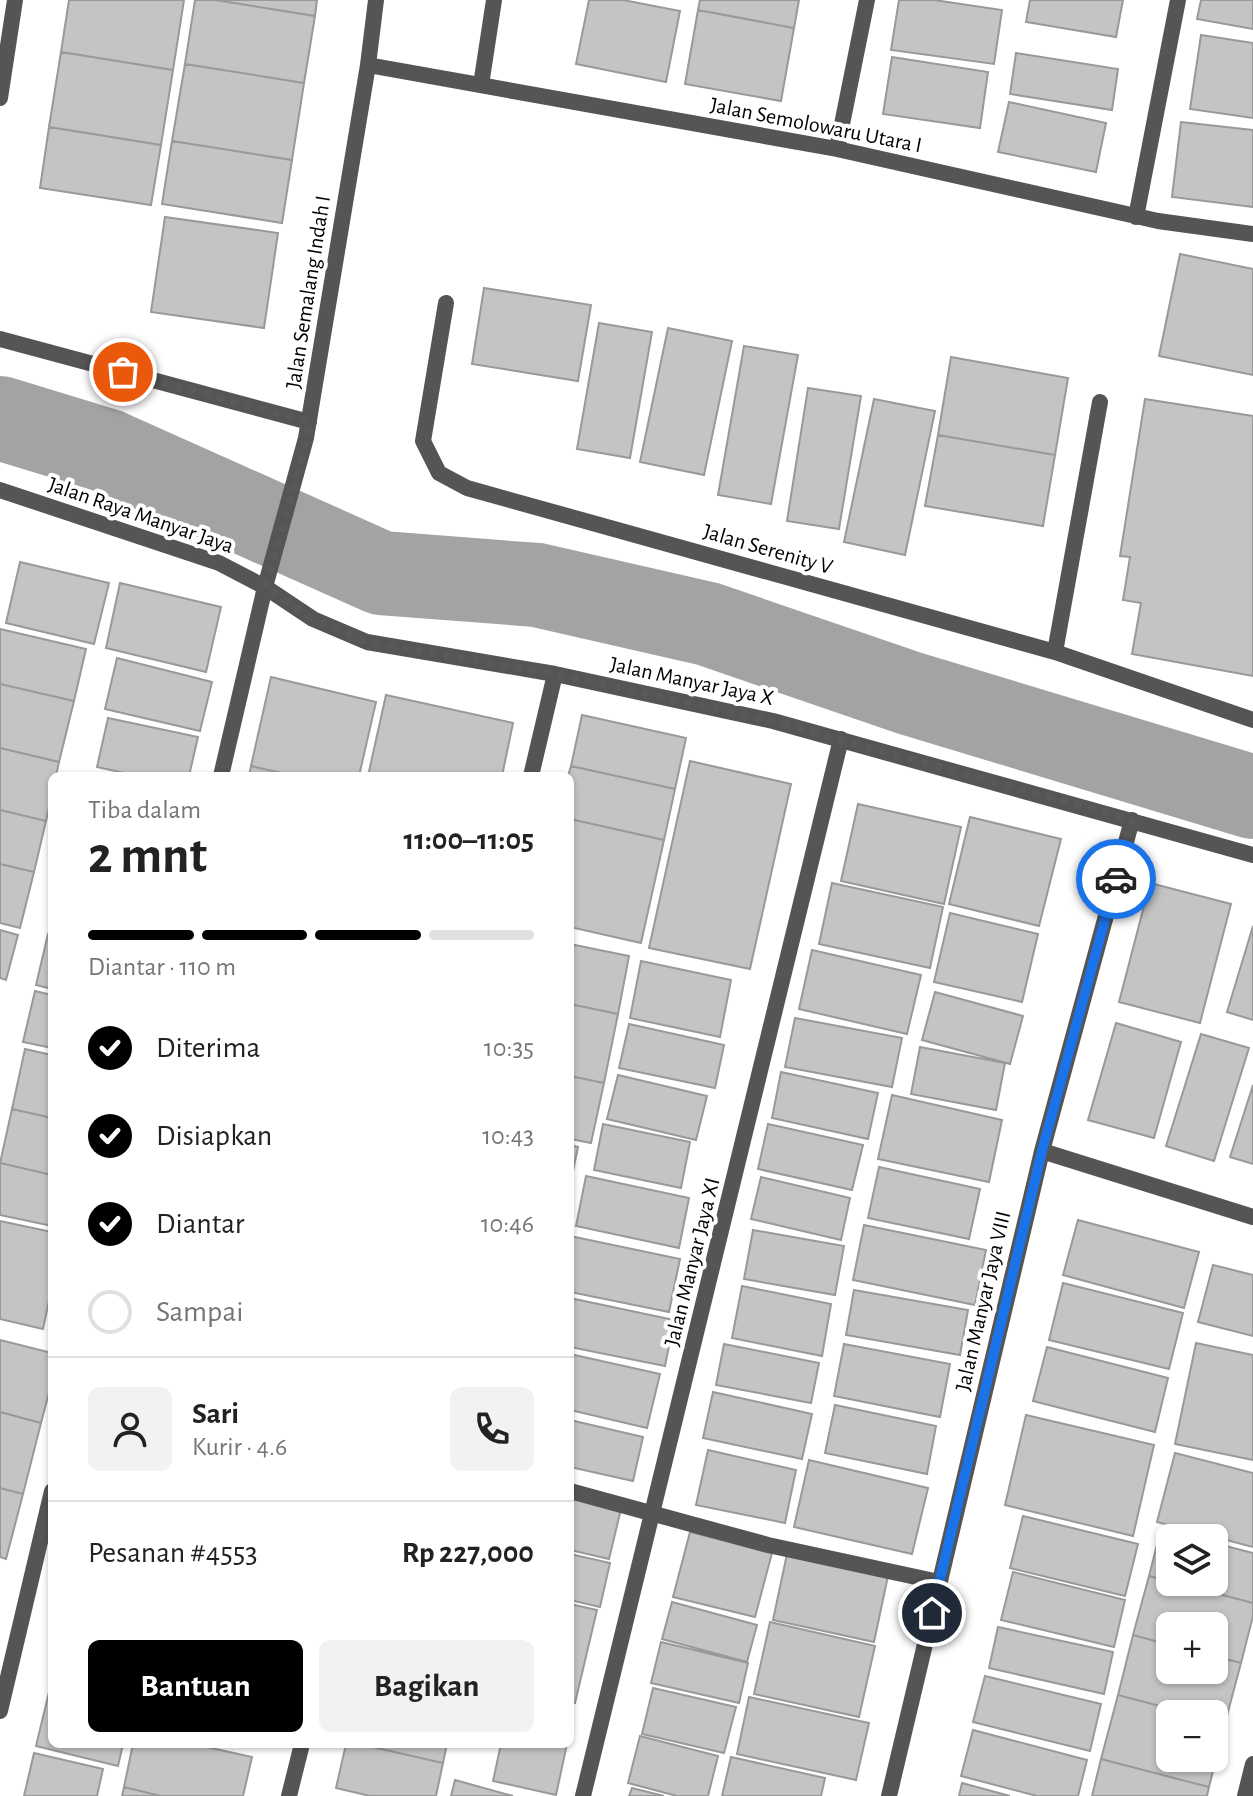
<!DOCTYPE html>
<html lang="id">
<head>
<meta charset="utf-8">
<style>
	:root { --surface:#fff; --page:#f2f2f2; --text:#222; --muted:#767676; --line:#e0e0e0; --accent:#000 }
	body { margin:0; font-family:"Alegreya Sans",sans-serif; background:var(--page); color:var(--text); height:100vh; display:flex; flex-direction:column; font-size:30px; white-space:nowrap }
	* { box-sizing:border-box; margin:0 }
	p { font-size:26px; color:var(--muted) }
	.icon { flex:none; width:44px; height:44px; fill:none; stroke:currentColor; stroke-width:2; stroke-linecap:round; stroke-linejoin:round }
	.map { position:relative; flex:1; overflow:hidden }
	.side { position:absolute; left:48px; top:772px; width:526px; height:976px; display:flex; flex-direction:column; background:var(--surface); border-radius:12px; box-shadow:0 2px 6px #0004 }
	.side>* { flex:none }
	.tools { position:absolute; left:1156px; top:1524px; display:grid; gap:16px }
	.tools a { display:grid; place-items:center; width:72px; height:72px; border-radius:12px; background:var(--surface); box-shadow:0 2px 6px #0004; font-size:40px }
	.pin { position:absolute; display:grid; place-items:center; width:68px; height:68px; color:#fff; margin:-34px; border:4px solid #fff; border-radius:50%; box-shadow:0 2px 8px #0007 }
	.courier { position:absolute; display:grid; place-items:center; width:80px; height:80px; margin:-40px; border:6px solid #1a73e8; border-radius:50%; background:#fff; color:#222; box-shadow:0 2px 10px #0007 }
	.summary em { font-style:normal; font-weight:600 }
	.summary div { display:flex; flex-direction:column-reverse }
	.summary { display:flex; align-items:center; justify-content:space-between; height:136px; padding:0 40px }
	h1 { font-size:52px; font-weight:600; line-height:60px }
	.bar { display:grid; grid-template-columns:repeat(4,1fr); gap:12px 8px; align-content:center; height:96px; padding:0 40px }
	.bar i { height:10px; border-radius:6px; background:var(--line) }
	.bar .active { background:var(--accent) }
	.bar p { grid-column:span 4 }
	.line { display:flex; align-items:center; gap:20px; padding:0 40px; border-top:2px solid var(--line) }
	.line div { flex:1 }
	.round { display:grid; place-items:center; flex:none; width:84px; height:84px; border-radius:12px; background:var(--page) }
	ol { padding:0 40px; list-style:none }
	li { display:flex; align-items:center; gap:24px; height:88px }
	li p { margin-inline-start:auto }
	li .icon { padding:8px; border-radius:50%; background:var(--accent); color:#fff; stroke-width:4 }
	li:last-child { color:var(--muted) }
	li i { width:44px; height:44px; border:4px solid var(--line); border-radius:50% }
	.cta { display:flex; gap:16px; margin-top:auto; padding:16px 40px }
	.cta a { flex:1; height:92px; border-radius:12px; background:var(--accent); color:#fff; font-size:32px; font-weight:600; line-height:92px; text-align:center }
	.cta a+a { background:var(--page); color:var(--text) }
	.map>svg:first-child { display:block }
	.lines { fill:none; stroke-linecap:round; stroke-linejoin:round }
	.river { stroke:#a3a3a3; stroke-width:84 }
	.building { fill:#c4c4c4; stroke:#999; stroke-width:2 }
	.street { stroke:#555; stroke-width:16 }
	.done { stroke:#595959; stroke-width:8; stroke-dasharray:0 14.4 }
	.route { stroke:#1a73e8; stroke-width:10 }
	.labels { text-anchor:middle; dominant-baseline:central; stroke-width:8; stroke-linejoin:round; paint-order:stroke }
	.street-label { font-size:22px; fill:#000; stroke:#fff }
</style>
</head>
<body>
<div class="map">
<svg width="1253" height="1796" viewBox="0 0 1253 1796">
	<rect width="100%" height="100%" fill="#fff"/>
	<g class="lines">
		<path class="river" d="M0,418L108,451L381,573L537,585L708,624L909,693L1253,797"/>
	</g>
	<path class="building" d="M69,0H184L173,70L61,52Z
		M195,0H215L315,16L304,83L185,64Z
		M215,0H317L315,16Z
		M589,0H623L680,11L666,82L576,64Z
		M700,0H799L794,28L698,10Z
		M899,0H934L1002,10L994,64L891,50Z
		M1030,0H1123L1116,37L1026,22Z
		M1201,0H1253V29L1197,19Z
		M698,10L794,28L781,101L685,84Z
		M1201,35L1253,43V118L1190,109Z
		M61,52L173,70L161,145L49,127Z
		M1016,53L1118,69L1112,110L1010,94Z
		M892,57L988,72L980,128L883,114Z
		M185,64L304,83L292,160L172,141Z
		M1009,102L1106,123L1096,172L998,152Z
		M1181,122L1253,130V207L1172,197Z
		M49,127L161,145L151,205L40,188Z
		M172,141L292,160L282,223L162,204Z
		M165,217L278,233L264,328L151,312Z
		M1180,254L1253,269V375L1159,356Z
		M484,288L591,305L578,381L472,364Z
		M599,323L652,332L630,458L577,449Z
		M668,328L732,341L704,475L640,462Z
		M744,346L798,355L771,504L718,495Z
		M951,357L1068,378L1055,455L938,435Z
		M808,388L861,396L839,529L787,521Z
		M874,399L935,411L905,555L844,542Z
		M1145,399L1253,416V676L1132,654L1141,603L1123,600L1130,557L1120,556Z
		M938,435L1055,455L1043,526L925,506Z
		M20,562L109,583L94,644L6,623Z
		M120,583L221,607L206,672L106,648Z
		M0,629L86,649L74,701L0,684Z
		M117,658L212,682L200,731L105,709Z
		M271,677L376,702L359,776H295L251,766Z
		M0,684L74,701L59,762L0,748Z
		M386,695L513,723L502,776H368Z
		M582,715L686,738L675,789L571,766Z
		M108,718L198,737L189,776H138L97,767Z
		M0,748L59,762L56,776H52V794L46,821L0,810Z
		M690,761L791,784L750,969L649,948Z
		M251,766L295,776H249Z
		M571,766L675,789L664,840L570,819V776H568Z
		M858,804L961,827L944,904L841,881Z
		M0,810L46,821L34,872L0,864Z
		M970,817L1061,839L1039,926L949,904Z
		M570,819L664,840L641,943L570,927Z
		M0,864L34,872L20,928L0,923Z
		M832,883L943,907L930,968L819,944Z
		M1150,883L1231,904L1200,1023L1119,1002Z
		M950,913L1038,934L1022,1002L934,982Z
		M1253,926V1020L1227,1012Z
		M0,930L18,935L6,980L0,978Z
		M48,934L52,935V989L36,985Z
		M570,944L629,956L618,1014L570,1004Z
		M812,950L921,975L907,1034L799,1009Z
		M641,961L731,980L720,1037L630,1018Z
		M35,991L52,995V1048L23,1042Z
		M935,992L1023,1016L1010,1064L922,1040Z
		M570,1004L618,1014L604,1083L570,1076Z
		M795,1018L902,1038L892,1087L785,1067Z
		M1116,1023L1181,1042L1154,1138L1088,1120Z
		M629,1024L724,1045L715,1088L619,1068Z
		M1201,1034L1249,1048L1214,1161L1166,1146Z
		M920,1047L1005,1063L996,1110L911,1094Z
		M25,1049L52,1055V1118L12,1109Z
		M781,1072L878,1093L868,1139L772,1118Z
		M618,1075L707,1096L696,1140L607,1119Z
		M570,1076L604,1083L591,1143L570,1139Z
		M1253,1085V1164L1230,1157Z
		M892,1095L1002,1120L989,1182L878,1159Z
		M12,1109L52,1118V1175L0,1163Z
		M603,1124L690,1142L681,1188L594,1170Z
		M768,1124L863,1145L852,1190L758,1169Z
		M570,1145L578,1147L570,1186Z
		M0,1163L52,1175V1226L0,1215Z
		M879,1167L980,1189L969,1239L868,1218Z
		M586,1176L689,1198L679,1248L576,1226Z
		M761,1177L850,1198L841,1240L751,1219Z
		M1078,1220L1199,1252L1184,1308L1063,1275Z
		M0,1221L52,1232V1287L43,1329L0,1319Z
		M864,1225L986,1250L975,1305L853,1280Z
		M753,1230L844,1246L835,1295L744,1279Z
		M570,1236L680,1259L669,1312L570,1292Z
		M1213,1265L1253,1275V1336L1198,1322Z
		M1063,1283L1183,1313L1169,1369L1049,1340Z
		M742,1286L831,1304L822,1356L732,1338Z
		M854,1290L968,1310L960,1355L846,1335Z
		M570,1298L674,1320L665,1366L570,1347Z
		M0,1340L52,1353V1381L41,1423L0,1412Z
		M1196,1343L1253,1355V1460L1175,1444Z
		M724,1344L819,1363L811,1403L716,1385Z
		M844,1344L950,1364L940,1417L834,1396Z
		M1047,1347L1168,1378L1155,1432L1033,1401Z
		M570,1354L660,1374L647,1428L570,1410Z
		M713,1392L812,1414L802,1459L703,1438Z
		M835,1405L936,1426L927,1474L825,1453Z
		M0,1412L41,1423L23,1494L0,1488Z
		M1026,1415L1154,1445L1133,1536L1005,1505Z
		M570,1420L643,1437L633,1481L570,1467Z
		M708,1450L796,1470L785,1523L696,1505Z
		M1175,1453L1253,1473V1547L1157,1522Z
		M809,1460L928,1488L912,1554L794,1527Z
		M0,1488L23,1494L6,1559L0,1557Z
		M570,1497L621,1509L609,1559L570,1550Z
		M1023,1516L1138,1544L1125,1596L1010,1568Z
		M1161,1529L1194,1538H1170V1581L1149,1576Z
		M690,1532L772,1553L755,1617L673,1597Z
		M1214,1543L1253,1553V1603L1174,1582H1214Z
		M570,1554L610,1563L600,1607L570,1600Z
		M787,1554L888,1576L874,1642L773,1620Z
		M1013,1572L1125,1600L1114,1647L1001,1620Z
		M1149,1576L1253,1603V1616L1241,1663L1214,1656V1626H1170V1645L1133,1635Z
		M672,1602L757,1625L747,1662L662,1639Z
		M570,1604L597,1610L575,1703L570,1702Z
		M770,1622L875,1646L859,1717L754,1694Z
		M998,1627L1113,1652L1104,1694L989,1668Z
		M1133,1635L1170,1645V1670H1214V1656L1241,1663L1225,1723L1214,1720V1714H1190L1118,1695Z
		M661,1642L748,1663L739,1703L651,1683Z
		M985,1676L1101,1704L1090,1751L973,1722Z
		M653,1688L736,1707L724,1753L642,1734Z
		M49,1692L52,1693V1744H123L118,1766L36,1746Z
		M1118,1695L1190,1714H1170V1758H1214V1720L1225,1723L1209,1787L1101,1759Z
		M749,1697L869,1723L856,1780L737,1754Z
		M973,1730L1087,1760L1078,1796H1037L961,1776Z
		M640,1736L718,1756L708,1796H677L628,1783Z
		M133,1744H193L252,1757L243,1796H161L124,1787Z
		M346,1744H359L443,1763L436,1796H370L336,1788Z
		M359,1744H447L443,1763Z
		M501,1744H567L556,1795L493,1781Z
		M34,1753L103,1769L97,1796H24Z
		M731,1757L825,1778L821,1796H722Z
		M1101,1759L1209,1787L1207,1796H1092Z
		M455,1780L513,1796H451Z
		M962,1783L1010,1796H959Z
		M124,1787L161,1796H122Z
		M632,1788L664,1796H629Z"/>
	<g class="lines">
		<path class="street" d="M368,65L837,149L1158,221L1253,234
			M481,85L494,0
			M0,98L15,0
			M837,149L867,0
			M1136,217L1178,0
			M446,303L423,441L439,473L467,488L1055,652L1253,720
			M0,339L309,422
			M0,490L219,563L265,587L313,619L367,642L555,674L773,721L1253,855
			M1055,652L1100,402
			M221,776L265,587L306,438L368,65L376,0
			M531,776L555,674
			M1042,1151L1253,1217
			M570,1491L768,1545L939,1582
			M0,1711L52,1491
			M289,1796L302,1744
			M583,1796L841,739
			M889,1796L1042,1151L1132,820
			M1245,1796L1253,1764"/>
	</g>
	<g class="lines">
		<path class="done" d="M123,372L309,422L299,471L265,587L313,619L367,642L555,674L773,721L1132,820L1116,879"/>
		<path class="route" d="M932,1613L1042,1151L1116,879"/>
	</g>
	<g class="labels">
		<g class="street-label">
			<text transform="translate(816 125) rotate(11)">Jalan Semolowaru Utara I</text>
			<text transform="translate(308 292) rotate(-81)">Jalan Semalang Indah I</text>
			<text transform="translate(141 515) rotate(19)">Jalan Raya Manyar Jaya</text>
			<text transform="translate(768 549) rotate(16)">Jalan Serenity V</text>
			<text transform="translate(692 681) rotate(12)">Jalan Manyar Jaya X</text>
			<text transform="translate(692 1262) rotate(-76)">Jalan Manyar Jaya XI</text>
			<text transform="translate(983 1301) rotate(-77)">Jalan Manyar Jaya VIII</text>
		</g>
	</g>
</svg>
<div class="tools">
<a><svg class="icon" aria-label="layers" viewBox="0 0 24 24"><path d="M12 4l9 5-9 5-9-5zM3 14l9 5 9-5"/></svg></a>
<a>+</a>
<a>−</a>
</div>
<div class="pin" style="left:123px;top:372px;background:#ea580c"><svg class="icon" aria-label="bag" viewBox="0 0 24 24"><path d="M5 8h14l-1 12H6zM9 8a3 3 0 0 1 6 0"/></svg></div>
<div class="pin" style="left:932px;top:1613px;background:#1f2937"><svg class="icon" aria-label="home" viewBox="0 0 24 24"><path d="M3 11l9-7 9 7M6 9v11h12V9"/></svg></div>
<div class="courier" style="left:1116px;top:879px"><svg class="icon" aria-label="car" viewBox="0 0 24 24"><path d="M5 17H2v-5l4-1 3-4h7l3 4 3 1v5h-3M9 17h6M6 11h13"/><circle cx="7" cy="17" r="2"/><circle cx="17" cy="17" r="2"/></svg></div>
<section class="side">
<div class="summary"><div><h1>2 mnt</h1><p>Tiba dalam</p></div><em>11:00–11:05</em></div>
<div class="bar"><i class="active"></i><i class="active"></i><i class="active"></i><i></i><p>Diantar · 110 m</p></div>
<ol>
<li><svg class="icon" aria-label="check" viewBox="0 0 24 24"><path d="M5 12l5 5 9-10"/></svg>Diterima<p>10:35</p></li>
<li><svg class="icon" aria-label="check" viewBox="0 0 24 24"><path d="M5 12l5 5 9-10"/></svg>Disiapkan<p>10:43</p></li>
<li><svg class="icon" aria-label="check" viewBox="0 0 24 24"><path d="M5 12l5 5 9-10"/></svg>Diantar<p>10:46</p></li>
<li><i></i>Sampai</li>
</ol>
<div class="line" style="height:144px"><a class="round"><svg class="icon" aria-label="person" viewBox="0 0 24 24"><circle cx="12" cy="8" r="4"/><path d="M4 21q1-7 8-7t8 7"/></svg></a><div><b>Sari</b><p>Kurir · 4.6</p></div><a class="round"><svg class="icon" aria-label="phone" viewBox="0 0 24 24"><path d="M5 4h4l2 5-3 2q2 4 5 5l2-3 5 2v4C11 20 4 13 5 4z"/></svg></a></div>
<div class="line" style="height:104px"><div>Pesanan #4553</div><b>Rp 227,000</b></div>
<div class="cta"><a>Bantuan</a><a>Bagikan</a></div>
</section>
</div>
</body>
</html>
